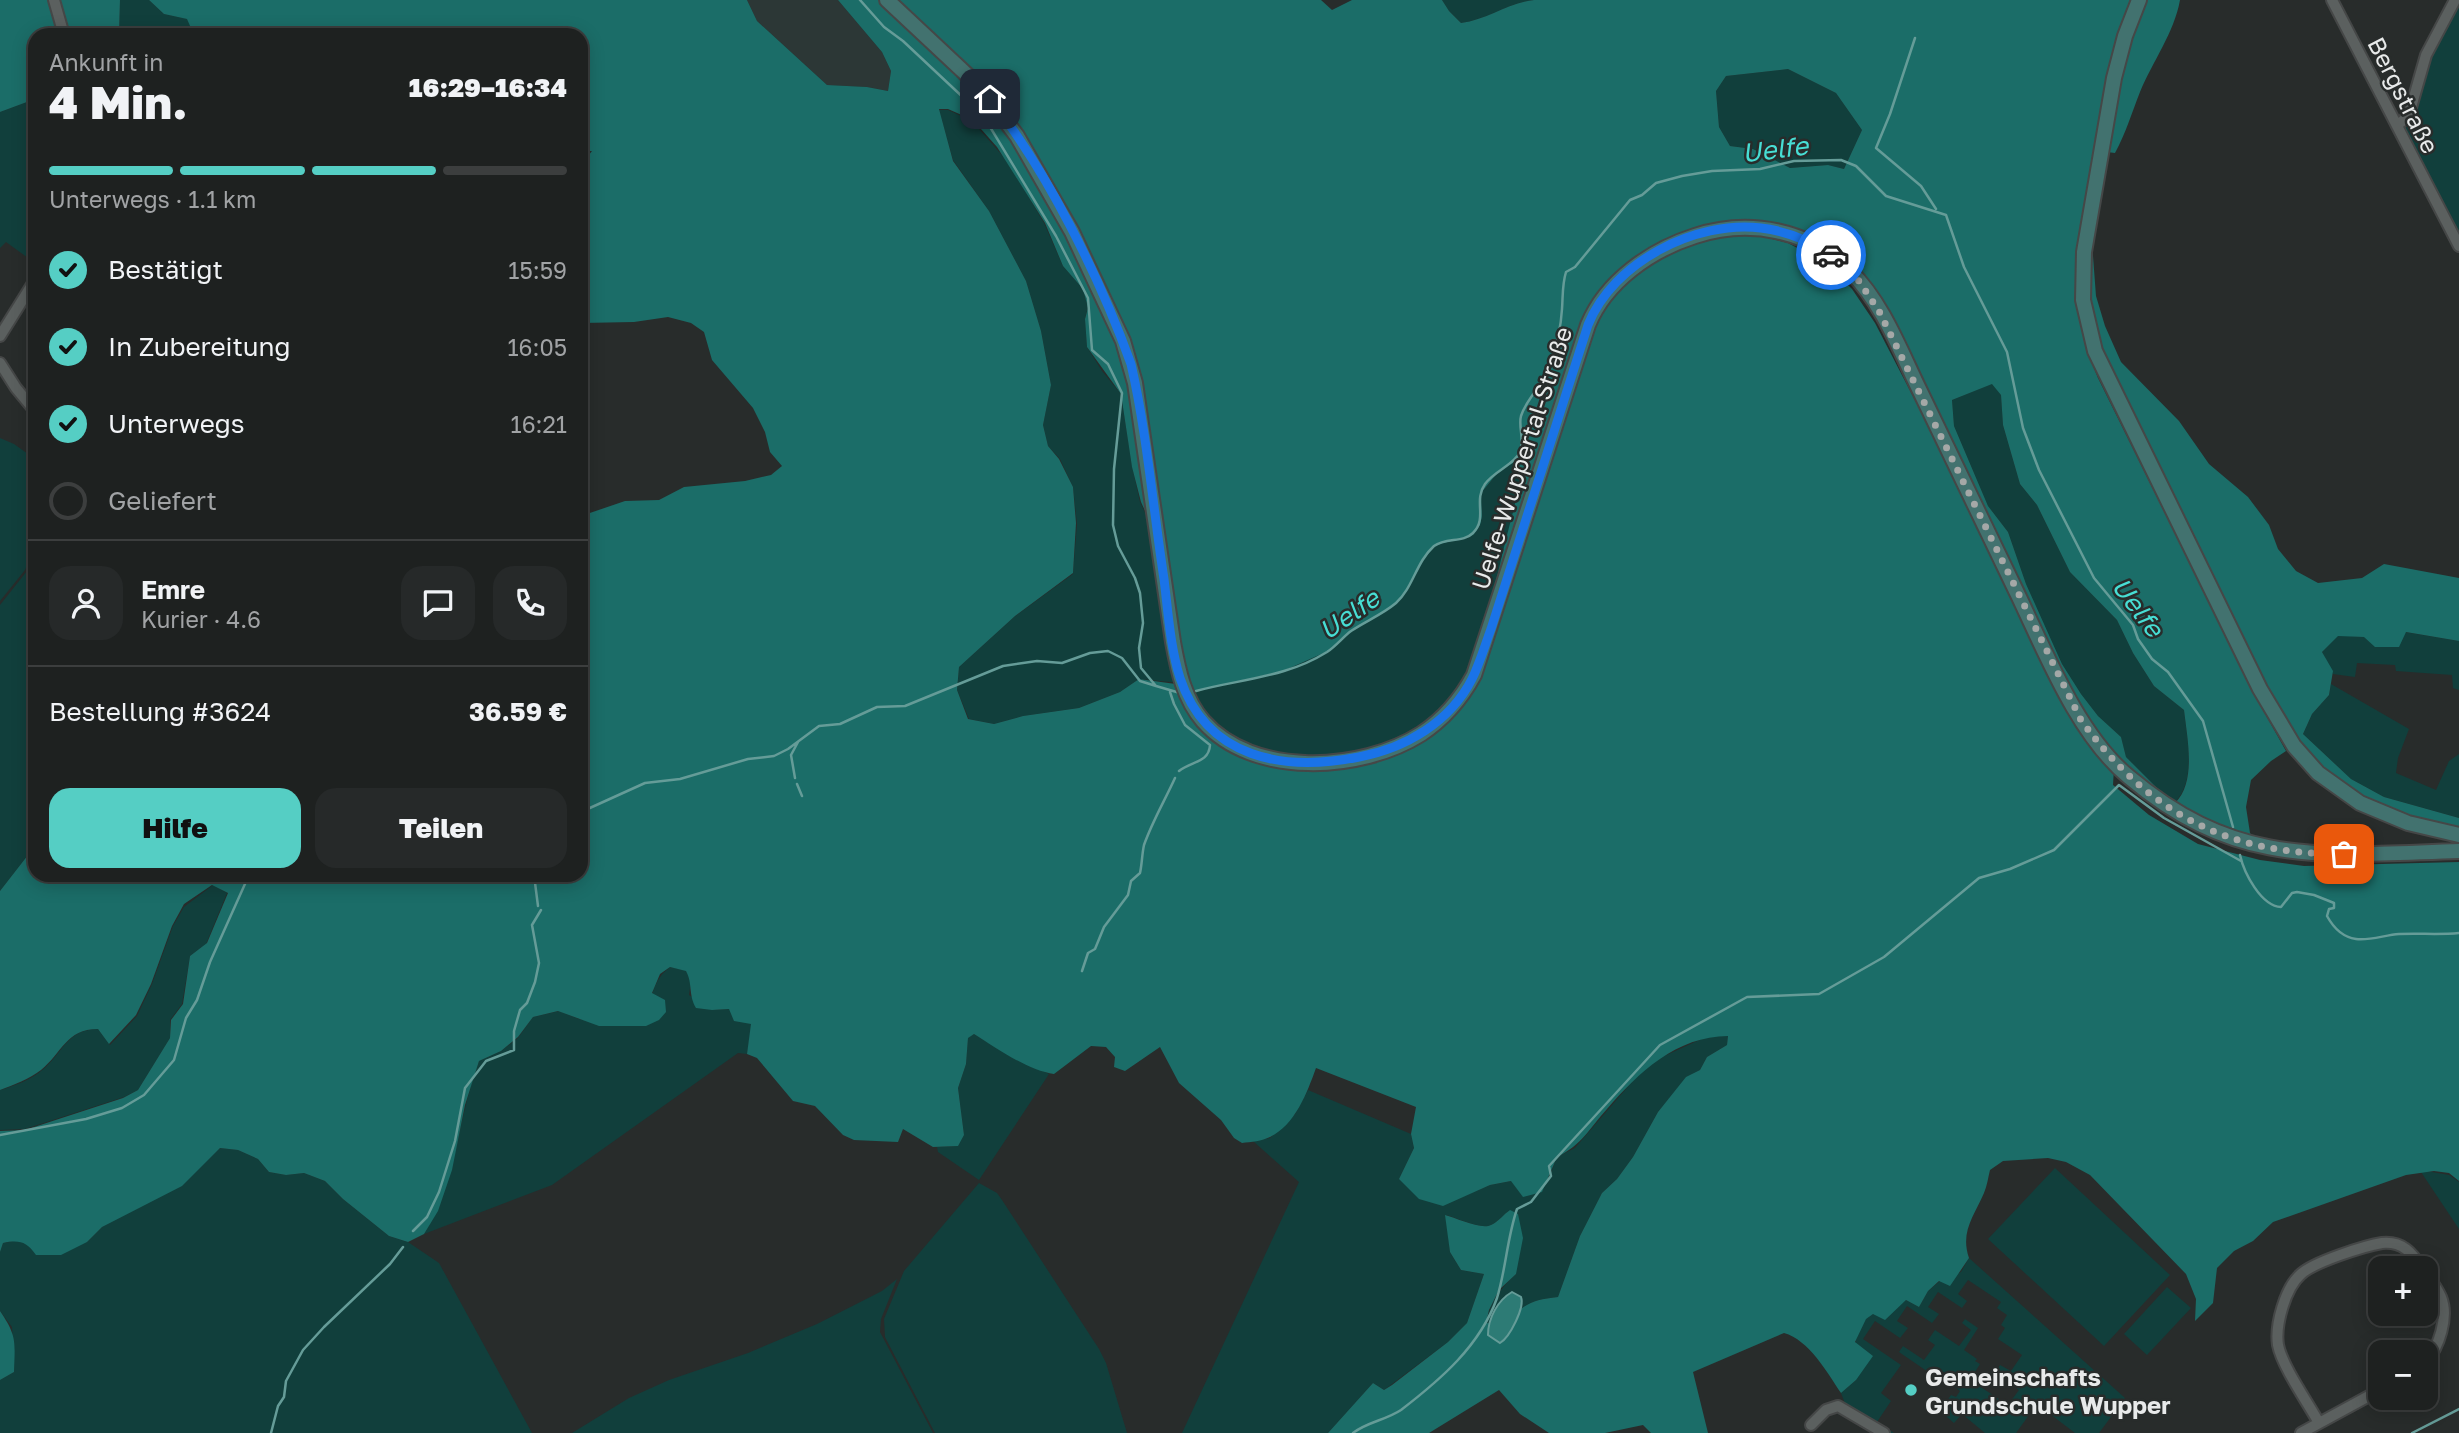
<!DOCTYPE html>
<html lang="de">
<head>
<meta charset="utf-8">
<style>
	:root { --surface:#1e2120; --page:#262929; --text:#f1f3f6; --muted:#a1a3a5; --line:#3c3e3e; --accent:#55cec4 }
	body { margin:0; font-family:"Golos Text",sans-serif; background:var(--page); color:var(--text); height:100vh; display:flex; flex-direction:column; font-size:26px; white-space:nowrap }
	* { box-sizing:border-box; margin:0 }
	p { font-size:23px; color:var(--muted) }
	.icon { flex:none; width:38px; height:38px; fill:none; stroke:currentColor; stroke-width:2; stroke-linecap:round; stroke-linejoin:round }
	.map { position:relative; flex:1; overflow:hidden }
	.panel { position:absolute; left:28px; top:28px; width:560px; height:854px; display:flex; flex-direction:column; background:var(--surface); border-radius:21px; box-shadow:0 4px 18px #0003,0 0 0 2px var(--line) }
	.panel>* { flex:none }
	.buttons { position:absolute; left:2368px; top:1256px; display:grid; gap:14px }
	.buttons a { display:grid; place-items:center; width:70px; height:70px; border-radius:14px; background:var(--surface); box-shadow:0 4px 18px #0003,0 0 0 2px var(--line); font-size:35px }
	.pin { position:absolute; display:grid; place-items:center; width:60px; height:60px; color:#fff; margin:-30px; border-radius:14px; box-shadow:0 4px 10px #0006 }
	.courier { position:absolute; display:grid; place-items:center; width:70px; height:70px; margin:-35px; border:5px solid #1a73e8; border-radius:50%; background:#fff; color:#222; box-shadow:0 2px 9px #0007 }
	.head em { font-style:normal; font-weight:800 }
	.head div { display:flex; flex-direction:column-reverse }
	.head { display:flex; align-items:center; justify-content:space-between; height:119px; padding:0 21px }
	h1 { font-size:46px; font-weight:800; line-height:52px }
	.bar { display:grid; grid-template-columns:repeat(4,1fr); gap:10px 7px; align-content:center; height:84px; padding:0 21px }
	.bar i { height:9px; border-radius:5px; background:var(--line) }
	.bar .current { background:var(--accent) }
	.bar p { grid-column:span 4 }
	.line { display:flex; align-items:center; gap:18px; padding:0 21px; border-top:2px solid var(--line) }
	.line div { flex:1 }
	.round { display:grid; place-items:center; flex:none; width:74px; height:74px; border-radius:21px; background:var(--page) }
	ol { padding:0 21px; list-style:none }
	li { display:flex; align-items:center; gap:21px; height:77px }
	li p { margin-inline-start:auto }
	li .icon { padding:7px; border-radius:50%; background:var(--accent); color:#111; stroke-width:4 }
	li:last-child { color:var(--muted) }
	li i { width:38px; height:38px; border:4px solid var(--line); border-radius:50% }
	.primary-button { display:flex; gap:14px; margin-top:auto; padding:14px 21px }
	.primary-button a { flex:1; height:80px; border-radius:21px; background:var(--accent); color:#111; font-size:28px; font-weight:800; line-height:80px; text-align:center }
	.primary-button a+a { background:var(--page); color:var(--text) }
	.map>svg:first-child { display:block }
	.built { fill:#2c3736 }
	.green { fill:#113f3c }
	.forest { fill:#1b6d68; fill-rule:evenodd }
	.water { fill:#2d7b75; stroke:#659c98; stroke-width:2 }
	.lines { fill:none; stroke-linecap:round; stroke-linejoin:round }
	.stream { stroke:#659c98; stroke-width:2.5 }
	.minor-casing { stroke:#454747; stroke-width:14 }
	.secondary-casing { stroke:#454747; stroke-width:18 }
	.minor { stroke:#5b605f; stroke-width:10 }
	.secondary { stroke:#42726f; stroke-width:14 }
	.done { stroke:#a5a8a7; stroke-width:7; stroke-dasharray:0 12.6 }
	.route { stroke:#1a73e8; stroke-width:9 }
	.poi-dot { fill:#55cec4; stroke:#282c2b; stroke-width:2.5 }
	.labels { text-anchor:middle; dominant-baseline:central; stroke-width:5; stroke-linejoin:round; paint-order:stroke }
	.street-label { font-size:24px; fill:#e8eaea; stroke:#282c2b }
	.poi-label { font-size:24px; font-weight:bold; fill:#e8eaea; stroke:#282c2b; text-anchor:start }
	.water-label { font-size:26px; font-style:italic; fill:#47ded4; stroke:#282c2b }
</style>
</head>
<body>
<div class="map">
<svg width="2459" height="1433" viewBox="0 0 2459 1433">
	<rect width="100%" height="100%" fill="#282c2b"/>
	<path class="built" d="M747,0H838L882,52L891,71L888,91L867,87L827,85L757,21Z"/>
	<path class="green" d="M120,0H149L164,14L188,19L194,35H119Z
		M1442,0H1534C1508,3 1487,20 1461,23L1449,11Z
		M2459,0V243L2403,133L2410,117L2427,56Z
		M1788,69L1836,93L1862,130L1844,169L1828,165L1790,168L1754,149L1730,146L1719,127L1716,91L1726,76Z
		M35,99V263L6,242L0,248V112Z
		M939,110H948L972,121L1008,162L1044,223L1063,266L1083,289L1088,308L1085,318L1087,347L1102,371L1121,394L1132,466L1140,502L1153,530L1181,683L1139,679L1120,692L1079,708L1023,716L994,724L969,719L957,690L959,667L1014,617L1073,574L1077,524L1073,487L1060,459L1048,446L1043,425L1051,385L1041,331L1026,281L989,211L953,160Z
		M1993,383L2001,395L2003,425L2020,484L2037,505L2070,572L2117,620L2133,653L2154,686L2184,710C2187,737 2197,782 2174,803L2167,798L2126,757L2121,737L2098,716L2081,694L2062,664L2026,584L2008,532L1988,506L1954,426L1952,400Z
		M0,438L14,444L35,459V547L25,570L0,601Z
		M1513,462L1522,474L1489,616L1468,679L1440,717L1371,753L1287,761L1223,738L1192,701L1196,691L1328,651L1350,632L1395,604L1403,595L1423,560L1436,545L1450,540L1463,539L1482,516L1481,493L1499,471Z
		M35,554V846L0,891V605L27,571Z
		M2405,632L2459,641V690L2453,688L2452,675L2396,671L2395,665L2357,663L2355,677L2333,674L2322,652L2338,635L2364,637Z
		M2331,684L2409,729L2398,758L2396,773L2436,790L2449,761L2459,754V818L2384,797L2351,779L2303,734L2312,714L2329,695Z
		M213,885L227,893L206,944L190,956L182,1004L170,1020V1038L138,1090L124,1097L25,1129L0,1130V1090C14,1086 30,1080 41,1071C62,1055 66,1029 98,1029L110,1045L137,1016L152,984L173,926L184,907Z
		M670,967L686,970L691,980L689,995L712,1010L729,1009L752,1024L747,1054L738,1053L552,1185L424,1234C457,1178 457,1121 479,1061L501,1051L518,1038L533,1017L559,1011L579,1019L646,1026C650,1004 651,981 670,967Z
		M974,1034L1004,1052L1049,1074L979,1180L938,1152L937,1147L957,1146L964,1135L958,1088L966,1064L968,1037Z
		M1708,1036H1728L1727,1045L1707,1057L1700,1070L1686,1078L1658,1112L1633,1157L1617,1179L1602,1193L1580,1236L1558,1297C1531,1300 1524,1304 1504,1324L1486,1323C1490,1302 1500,1289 1516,1274L1510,1210C1504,1214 1498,1222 1491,1225C1481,1230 1458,1218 1446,1215L1450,1252L1461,1270L1484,1274L1467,1323L1448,1342L1384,1390L1373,1383L1328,1433H1182L1299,1182L1253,1141L1270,1138L1295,1114L1308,1090L1411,1134L1414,1148L1399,1179L1457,1199L1490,1185L1511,1181L1548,1180L1557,1157L1575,1148L1638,1075L1660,1058Z
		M220,1148L238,1150L258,1159L269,1172L286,1175L304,1173L325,1181L343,1199L389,1236L408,1242L439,1263L532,1433H0V1380L14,1372L12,1327L0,1311V1252L3,1243L19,1240L29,1246L87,1242L102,1227L209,1158Z
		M2055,1168L2170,1275L2104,1346L1988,1239Z
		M2426,1171L2449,1175L2459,1182V1229L2421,1172Z
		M979,1183L997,1193L1002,1200L1099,1349L1106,1363L1127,1433H935L885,1337L884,1319L904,1271Z
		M1969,1258L2125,1398L2099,1433H2075L2037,1404L2016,1433H1985L1962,1414L1954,1423L1940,1411L1951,1395L1956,1397L1960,1391L1951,1384L1954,1379L1939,1369L1934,1376L1899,1352L1903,1346L1924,1360L1935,1345L1928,1340L1935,1330L1959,1346L1971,1330L1962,1323L1965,1319L1978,1328L1964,1350L1977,1359L1975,1361L1980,1364L1970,1380L2008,1405L2019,1390L1995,1373L2000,1365L2011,1371L2022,1355L1998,1339L2005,1328L2001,1325L2007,1315L1997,1308L2001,1302L1968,1280L1958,1294L1967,1301L1962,1308L1938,1292L1928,1307L1939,1314L1932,1323L1907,1306L1897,1321L1908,1328L1900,1338L1875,1321L1863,1339L1901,1365L1881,1393L1891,1401L1877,1422L1894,1433H1884L1847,1409L1841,1393L1856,1380C1855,1360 1850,1322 1875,1313C1889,1308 1894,1310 1906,1300L1919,1307L1928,1291L1940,1281L1961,1272Z
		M897,1279L881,1319L880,1332L933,1433H572L629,1398L669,1380L748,1353L817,1324L882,1291Z
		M2167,1287L2191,1308L2147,1355L2124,1334Z"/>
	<path class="forest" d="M0,0H120L119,35H35V99L0,112Z
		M149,0H747L757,21L827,85L867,87L888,91L891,71L882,52L838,0H881L938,56L983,106L1033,166L1071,233L1116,331L1128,363L1134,390L1151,513H1146L1141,502L1132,467L1121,394L1087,347L1085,319L1088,308L1083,289L1063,266L1045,223L997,147L973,120L948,109H939L953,161L989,211L1026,281L1041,331L1051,385L1043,425L1048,446L1059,459L1073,487L1076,523L1073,573L1015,616L959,667L957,690L968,719L994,724L1023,716L1079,708L1120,692L1139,679L1183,685L1173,642L1135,383L1123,341L1072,232L1017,136L980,87L887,0H1321L1332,10L1352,0H1442L1449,11L1461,23C1487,20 1508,3 1534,0H2133L2107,76L2075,272L2077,310L2087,351L2098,378L2258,701L2286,751L2271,761L2251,780L2246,807L2250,833L2260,847C2200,832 2139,797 2101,748C2068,705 2046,653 2023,604C1990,536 1957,467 1924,399C1905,361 1881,300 1850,271C1808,230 1750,217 1694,236C1650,251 1606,280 1588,325L1474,675C1443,733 1385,758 1322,762C1298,763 1274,763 1252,755C1231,747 1220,732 1203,723C1230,758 1280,773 1322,769C1367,764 1416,751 1448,718C1489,677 1508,587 1524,532C1541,476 1559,420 1576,364L1589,325L1598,307L1612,289L1649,259L1699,239L1727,234L1757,235L1788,243L1816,258L1835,272L1852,289L1875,323L1949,466L2034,646L2083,731L2114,768L2113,785L2149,815L2198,844L2260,860L2304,866L2459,862V1181L2449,1173L2434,1171L2406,1175L2273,1222L2253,1241L2234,1251L2217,1268L2213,1303L2195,1321L2196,1299L2186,1274L2090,1175L2066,1162L2048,1158L2003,1161L1990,1170C1988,1178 1987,1186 1984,1193C1974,1216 1960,1232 1969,1258L1950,1286L1939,1281L1928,1291L1919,1307L1906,1300L1885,1320L1873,1314L1866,1319L1855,1342L1873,1356L1856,1380L1841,1393C1827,1372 1809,1340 1784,1333L1693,1372L1708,1433H1651L1643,1425L1605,1433H1549L1520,1414L1499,1390L1429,1433H1328L1373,1383L1384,1390L1392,1385L1448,1342L1467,1323L1484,1274L1461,1270L1450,1252L1445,1215C1457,1218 1481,1230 1491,1225C1498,1222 1504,1214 1510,1210L1518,1214L1523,1238L1516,1274L1499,1290L1489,1310L1486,1323L1504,1324C1524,1304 1531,1300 1558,1297L1580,1236L1602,1193L1617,1179L1633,1157L1658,1112L1686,1077L1700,1070L1707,1057L1727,1045L1728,1036C1677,1036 1638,1073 1607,1109C1589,1129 1582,1145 1557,1157L1542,1192L1523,1197L1511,1181L1490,1185L1443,1206L1419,1199L1399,1179L1414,1148L1411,1134L1416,1107L1316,1068C1307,1093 1295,1125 1270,1137C1262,1141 1251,1142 1242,1143L1234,1138L1221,1120L1179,1083L1160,1047L1125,1071L1114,1067L1115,1057L1106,1047L1091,1046L1054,1074C1029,1071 996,1048 974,1034L968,1038L966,1064L958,1088L964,1135L958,1146L933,1147L903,1129L898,1142L854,1140L843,1135L815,1106L793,1101L757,1058L747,1054L751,1024L734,1021L729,1009L712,1010L696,1008C688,994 693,984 686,971L670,967L660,974L652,993L665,1000L666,1012L659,1020L646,1026H599L558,1011L533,1017L518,1037L501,1051L479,1061L465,1105L452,1170L438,1211L424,1234L408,1242L389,1236L343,1199L325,1181L304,1173L286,1175L269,1172L258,1159L238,1150L220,1148L182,1186L102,1227L87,1242L61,1255H36C26,1241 19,1240 3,1243L0,1252V1131L25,1130L123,1098L138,1090L170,1038L171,1020L183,1004L190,956L207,943L228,893L212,885L184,904L172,926L151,984L136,1015L109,1044L98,1029C66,1029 62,1053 41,1070C29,1079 14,1085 0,1090V891L35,846V875H581V516L625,501L659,500L684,487L745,481L771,475L782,466L770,452L765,432L753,408L712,360L704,332L691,323L668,317L634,322L581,323V165L592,151H581V35H194L187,19L164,14ZM1788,69L1836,93L1862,130L1844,169L1828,165L1790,168L1753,149L1730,146L1719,127L1716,91L1726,76ZM1992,384L2001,395L2003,425L2020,484L2037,505L2070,572L2117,620L2133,653L2154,686L2184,710C2187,737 2197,782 2175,803L2167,798L2126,757L2121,737L2098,716L2081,694L2062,664L2026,584L2008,532L1988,506L1954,426L1952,400ZM1513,463L1522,474C1515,507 1505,540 1498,573C1491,604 1482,653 1467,681C1436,739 1370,758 1308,760C1256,762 1220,746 1192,701L1196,691L1283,671L1328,651L1350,632L1395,604L1403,595L1423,560L1436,545L1473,535L1480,525L1482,516L1481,493L1499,471Z
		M2147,0H2180C2174,33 2153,61 2140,92C2132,112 2126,133 2115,153L2107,152C2116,100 2125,48 2147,0Z
		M2091,229L2096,296L2105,326L2121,362L2179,421L2209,464L2248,497L2269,525L2278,549L2296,571L2318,583L2362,578L2384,564L2459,578V641L2406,632L2399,647H2375L2364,637L2338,636L2322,652L2333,671L2329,695L2312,714L2303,734L2351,779L2384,797L2459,818V828C2414,821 2361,802 2326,772C2308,756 2295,737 2283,717L2108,369C2089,320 2087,281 2091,229Z
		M0,1311C17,1336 15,1341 14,1372L0,1380Z"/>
	<path class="water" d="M1512,1292L1521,1297C1525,1307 1510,1337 1500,1343L1488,1335C1488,1318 1498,1300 1512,1292Z"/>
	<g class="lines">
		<path class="stream" d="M860,0L884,27L903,41L984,117L1056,236L1088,298L1092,350L1108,364L1122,393L1114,469L1113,525L1118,546L1135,578L1140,593L1143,623L1139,648L1141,668L1156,686L1180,693
			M1915,38L1890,114L1876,148L1921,186L1936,209
			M1196,691C1225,683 1255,680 1284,671C1298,667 1314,660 1327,652C1336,646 1343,637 1351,631C1366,621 1383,614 1396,603C1413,588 1416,562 1434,546C1446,537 1463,543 1473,533C1488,518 1473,501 1485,484C1494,471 1514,465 1520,452C1525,440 1518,427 1521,416C1527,397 1544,385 1550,366C1556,348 1561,327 1562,309C1563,296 1562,285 1566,272L1575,267L1630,200L1642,195L1656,183L1682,176L1712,171L1760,169L1794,161L1841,160L1856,166L1886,196L1946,215L1964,267L2007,352L2023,428L2039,470L2094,578L2133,625L2138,639L2152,659L2168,672L2203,721L2233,827
			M1170,692L1174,704L1185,725L1210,745C1209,763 1191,761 1179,771
			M795,778L791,755L798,742
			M797,784L802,796
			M581,812L645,783L680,779L748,759L774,756L788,749L819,726L840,724L877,707L905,706L1003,666L1037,661L1062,663L1090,653L1108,651L1122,658L1140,681L1156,686
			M2240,855C2244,873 2261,906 2281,907L2292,893L2297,892L2314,895L2334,903V908L2329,909L2327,916C2333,927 2342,937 2356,939C2369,941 2385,935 2399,934C2419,933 2439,935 2459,933
			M534,875L538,906
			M1082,971L1088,953L1095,949L1104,927L1128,895L1131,881L1140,873C1142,864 1142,854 1144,845C1152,822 1165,800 1175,778
			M0,1135L86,1119L122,1108L144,1095L174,1060L186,1018L197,1000L210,962L249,875
			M413,1231L427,1217L439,1192L455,1141L465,1088L486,1061L514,1050V1031L520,1010L527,1003L535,982L539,963L532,925L541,910
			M271,1433L278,1406L284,1397L286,1381L303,1350L324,1327L390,1264L403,1247
			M1353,1433C1367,1422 1386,1420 1401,1410C1440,1380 1480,1346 1497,1298C1506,1269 1507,1238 1517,1209L1531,1202L1551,1176L1549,1166L1660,1045L1747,997L1819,994L1884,957L1979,878L2010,869L2054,850L2119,785L2164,818L2241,861
			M2412,1433L2459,1409"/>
		<defs>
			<path id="minor" d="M54,0L64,35
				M2332,0L2459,246
				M2397,125L2404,120L2410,111L2426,55L2455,0
				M0,336L35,280
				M0,363L16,388L35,411
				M2426,1273C2431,1280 2437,1288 2441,1297C2449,1317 2439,1347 2426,1362
				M2319,1423C2308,1403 2282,1366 2278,1345C2275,1325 2285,1288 2301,1274C2314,1262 2364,1246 2382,1243C2403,1241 2412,1253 2423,1269
				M1811,1425L1826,1410L1838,1406L1884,1433
				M2301,1433L2380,1390"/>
			<path id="secondary" d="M887,0L980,87L1017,136L1072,232L1123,341L1135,383L1173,642C1178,670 1184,699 1203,721C1253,778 1361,772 1421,734C1444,719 1461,699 1474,675L1588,325C1606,281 1651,250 1695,236C1750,218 1809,230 1850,271C1882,302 1900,350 1919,389C1953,459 1986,528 2019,597C2047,656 2079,736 2129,777C2238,869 2326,855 2459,851
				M2139,0L2125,36L2114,78L2084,252L2083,300L2095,351L2260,689L2294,746L2318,773L2360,803L2408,823L2459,835"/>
		</defs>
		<use href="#minor" class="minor-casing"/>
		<use href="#secondary" class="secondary-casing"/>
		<use href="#minor" class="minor"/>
		<use href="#secondary" class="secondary"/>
	</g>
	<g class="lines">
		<path class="done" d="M1831,255L1859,281L1879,311L2081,720C2149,814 2229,855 2344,854"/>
		<path class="route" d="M990,99C1047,170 1100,278 1131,364C1147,433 1153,508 1164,579C1168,611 1170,646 1180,678C1207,759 1284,772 1359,757C1406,748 1450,722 1472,679C1480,663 1485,645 1491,629L1588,325C1613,262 1696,220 1761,228C1787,231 1809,240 1831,255"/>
	</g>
	<circle class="poi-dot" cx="1911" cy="1390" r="7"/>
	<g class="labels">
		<g class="street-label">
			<text transform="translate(2404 95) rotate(63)">Bergstraße</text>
			<text transform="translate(1521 458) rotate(-72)">Uelfe-Wuppertal-Straße</text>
		</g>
		<g class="poi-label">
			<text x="1925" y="1376">Gemeinschafts<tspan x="1925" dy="28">Grundschule Wupper</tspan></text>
		</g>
		<g class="water-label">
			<text transform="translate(1775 149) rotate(-7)">Uelfe</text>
			<text transform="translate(2138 607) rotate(53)">Uelfe</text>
			<text transform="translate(1349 614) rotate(-35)">Uelfe</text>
		</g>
	</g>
</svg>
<div class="buttons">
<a>+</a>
<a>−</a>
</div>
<div class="pin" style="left:2344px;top:854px;background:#ea580c"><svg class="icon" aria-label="bag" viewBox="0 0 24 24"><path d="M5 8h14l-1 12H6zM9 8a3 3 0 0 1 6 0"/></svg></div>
<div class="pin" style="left:990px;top:99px;background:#1f2937"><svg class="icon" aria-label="home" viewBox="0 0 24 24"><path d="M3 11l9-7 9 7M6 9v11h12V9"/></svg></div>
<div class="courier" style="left:1831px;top:255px"><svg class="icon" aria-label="car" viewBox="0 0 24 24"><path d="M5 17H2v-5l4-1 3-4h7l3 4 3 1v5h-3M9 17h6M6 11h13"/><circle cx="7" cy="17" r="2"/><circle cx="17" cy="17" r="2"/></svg></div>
<section class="panel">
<div class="head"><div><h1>4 Min.</h1><p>Ankunft in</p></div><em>16:29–16:34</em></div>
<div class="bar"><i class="current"></i><i class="current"></i><i class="current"></i><i></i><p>Unterwegs · 1.1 km</p></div>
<ol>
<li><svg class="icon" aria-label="check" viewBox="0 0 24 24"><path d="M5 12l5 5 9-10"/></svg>Bestätigt<p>15:59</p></li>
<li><svg class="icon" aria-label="check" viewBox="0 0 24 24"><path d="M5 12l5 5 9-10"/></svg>In Zubereitung<p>16:05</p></li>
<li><svg class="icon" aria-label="check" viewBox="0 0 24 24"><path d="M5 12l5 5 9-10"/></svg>Unterwegs<p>16:21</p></li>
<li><i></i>Geliefert</li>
</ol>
<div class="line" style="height:126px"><a class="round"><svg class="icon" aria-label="person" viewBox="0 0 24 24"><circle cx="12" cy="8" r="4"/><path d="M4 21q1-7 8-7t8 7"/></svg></a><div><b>Emre</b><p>Kurier · 4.6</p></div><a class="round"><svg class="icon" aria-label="chat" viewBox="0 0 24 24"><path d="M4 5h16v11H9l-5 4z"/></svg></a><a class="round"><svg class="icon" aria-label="phone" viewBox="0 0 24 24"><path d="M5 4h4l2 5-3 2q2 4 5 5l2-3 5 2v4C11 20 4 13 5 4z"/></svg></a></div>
<div class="line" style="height:91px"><div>Bestellung #3624</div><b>36.59 €</b></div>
<div class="primary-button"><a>Hilfe</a><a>Teilen</a></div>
</section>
</div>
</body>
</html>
